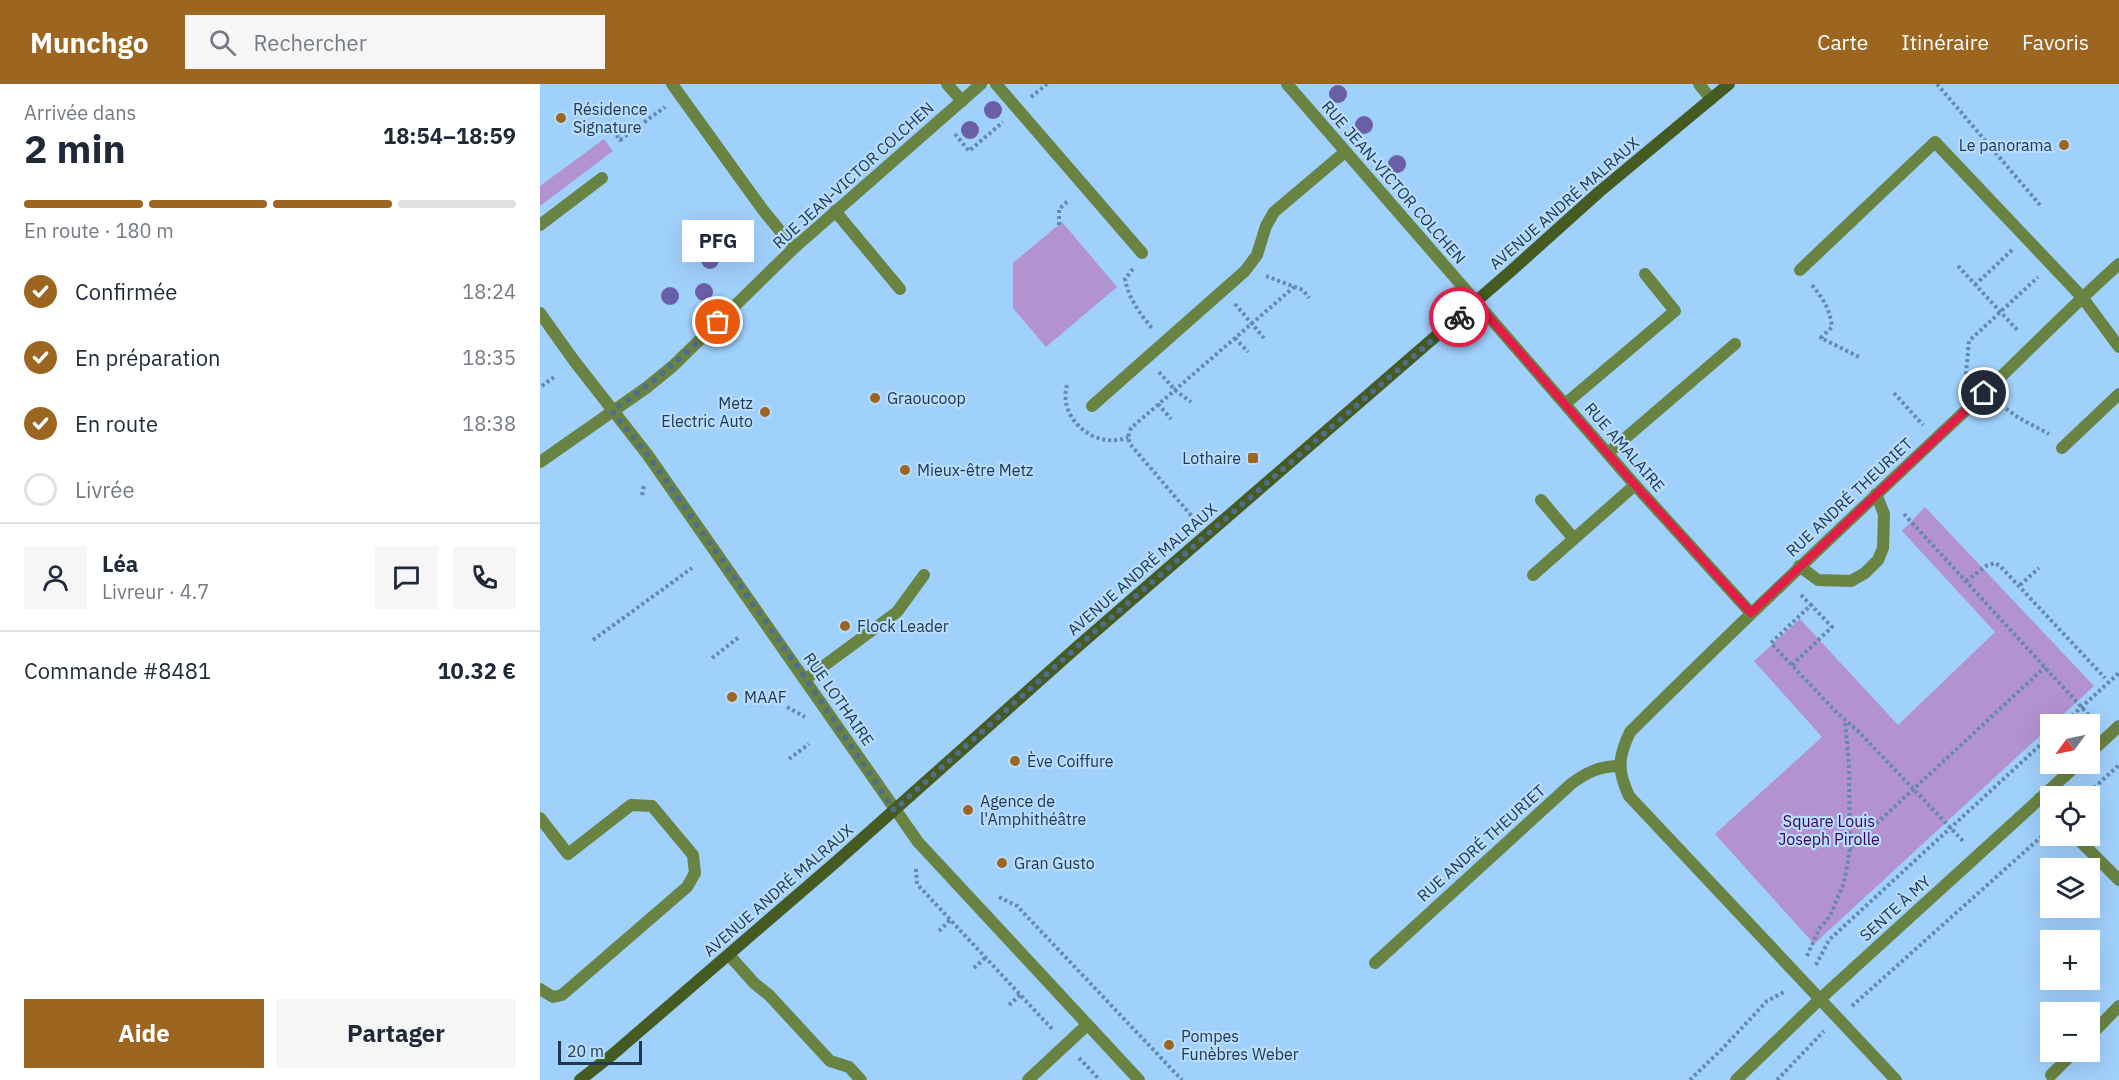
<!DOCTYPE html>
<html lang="fr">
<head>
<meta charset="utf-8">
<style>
	:root { --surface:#fff; --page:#f6f6f7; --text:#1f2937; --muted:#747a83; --line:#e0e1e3; --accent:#9c6520 }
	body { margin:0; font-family:"IBM Plex Sans",sans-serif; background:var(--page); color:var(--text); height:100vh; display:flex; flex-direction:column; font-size:22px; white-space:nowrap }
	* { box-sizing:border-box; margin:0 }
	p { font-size:20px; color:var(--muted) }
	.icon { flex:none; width:33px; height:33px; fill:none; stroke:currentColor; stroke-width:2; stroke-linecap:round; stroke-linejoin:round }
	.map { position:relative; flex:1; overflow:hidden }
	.sheet { display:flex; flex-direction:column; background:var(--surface); width:540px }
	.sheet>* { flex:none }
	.needle { width:39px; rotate:237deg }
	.fabs { position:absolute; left:1500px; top:630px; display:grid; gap:12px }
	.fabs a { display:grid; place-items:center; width:60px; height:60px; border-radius:0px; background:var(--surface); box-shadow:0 6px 24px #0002; font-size:30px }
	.scale { position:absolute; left:18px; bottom:15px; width:84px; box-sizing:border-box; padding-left:6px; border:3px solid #20394f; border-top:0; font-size:16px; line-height:21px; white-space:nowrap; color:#20394f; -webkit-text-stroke:4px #b8dcfd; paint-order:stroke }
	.pin { position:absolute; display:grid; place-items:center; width:51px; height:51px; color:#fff; margin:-26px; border:3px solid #fff; border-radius:50%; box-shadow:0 2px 6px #0007 }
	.courier { position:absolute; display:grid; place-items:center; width:60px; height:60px; margin:-30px; border:4px solid #e11d48; border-radius:50%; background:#fff; color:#222; box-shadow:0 2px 8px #0007 }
	.bubble { position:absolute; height:42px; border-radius:0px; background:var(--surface); box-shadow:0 6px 24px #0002; font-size:20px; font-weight:700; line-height:42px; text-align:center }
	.headline em { font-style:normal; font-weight:700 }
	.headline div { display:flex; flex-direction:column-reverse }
	.headline { display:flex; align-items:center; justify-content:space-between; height:102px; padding:0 24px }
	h1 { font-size:39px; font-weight:700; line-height:45px }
	.bar { display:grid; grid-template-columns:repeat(4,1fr); gap:9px 6px; align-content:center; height:72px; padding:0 24px }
	.bar i { height:8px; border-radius:4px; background:var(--line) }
	.bar .active { background:var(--accent) }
	.bar p { grid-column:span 4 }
	.line { display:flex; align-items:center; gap:15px; padding:0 24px; border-top:2px solid var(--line) }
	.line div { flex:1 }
	.round { display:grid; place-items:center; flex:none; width:63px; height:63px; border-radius:0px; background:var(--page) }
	ol { padding:0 24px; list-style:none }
	li { display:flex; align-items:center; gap:18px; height:66px }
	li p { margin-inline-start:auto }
	li .icon { padding:6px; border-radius:50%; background:var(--accent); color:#fff; stroke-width:4 }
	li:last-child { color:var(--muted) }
	li i { width:33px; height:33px; border:3px solid var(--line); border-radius:50% }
	.cta { display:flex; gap:12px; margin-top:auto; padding:12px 24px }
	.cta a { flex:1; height:69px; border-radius:0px; background:var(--accent); color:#fff; font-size:24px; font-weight:700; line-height:69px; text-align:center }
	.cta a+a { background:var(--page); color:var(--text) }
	header { display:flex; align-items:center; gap:36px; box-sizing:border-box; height:84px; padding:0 30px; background:var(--accent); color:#fff }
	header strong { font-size:28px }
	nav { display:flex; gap:33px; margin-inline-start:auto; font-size:21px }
	.search { width:420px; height:54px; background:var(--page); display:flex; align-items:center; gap:15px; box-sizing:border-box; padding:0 21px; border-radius:0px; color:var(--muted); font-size:22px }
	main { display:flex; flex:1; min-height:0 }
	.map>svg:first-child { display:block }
	.green { fill:#b292d1 }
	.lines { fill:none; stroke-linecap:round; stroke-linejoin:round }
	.path { stroke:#6489aa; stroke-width:4; stroke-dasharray:3 3; stroke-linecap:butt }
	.service { stroke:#698342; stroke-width:12 }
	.minor { stroke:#698342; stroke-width:12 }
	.tertiary { stroke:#698342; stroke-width:12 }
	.secondary { stroke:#455b21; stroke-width:12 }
	.tree { fill:#6a5ea7 }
	.done { stroke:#4d6e8c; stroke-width:6; stroke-dasharray:0 10.8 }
	.route { stroke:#e11d48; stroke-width:8 }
	.poi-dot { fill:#9c6520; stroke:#b8dcfd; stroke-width:2 }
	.labels { text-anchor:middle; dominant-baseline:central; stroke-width:4.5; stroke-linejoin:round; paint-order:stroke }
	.poi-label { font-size:16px; fill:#20394f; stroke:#b8dcfd; text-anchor:start }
	.street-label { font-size:16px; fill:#20394f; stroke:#b8dcfd }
	.park-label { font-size:16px; fill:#3e0061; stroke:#b8dcfd }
</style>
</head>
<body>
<header>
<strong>Munchgo</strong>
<div class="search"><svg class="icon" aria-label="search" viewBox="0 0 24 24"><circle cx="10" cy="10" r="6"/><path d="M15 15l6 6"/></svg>Rechercher</div>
<nav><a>Carte</a><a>Itinéraire</a><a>Favoris</a></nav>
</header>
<main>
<section class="sheet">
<div class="headline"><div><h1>2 min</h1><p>Arrivée dans</p></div><em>18:54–18:59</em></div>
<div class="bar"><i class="active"></i><i class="active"></i><i class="active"></i><i></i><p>En route · 180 m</p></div>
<ol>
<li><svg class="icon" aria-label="check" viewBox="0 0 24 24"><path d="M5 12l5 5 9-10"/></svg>Confirmée<p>18:24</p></li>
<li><svg class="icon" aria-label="check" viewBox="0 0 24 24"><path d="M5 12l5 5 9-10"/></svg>En préparation<p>18:35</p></li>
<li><svg class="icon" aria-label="check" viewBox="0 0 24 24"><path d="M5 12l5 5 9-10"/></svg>En route<p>18:38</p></li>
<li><i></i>Livrée</li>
</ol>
<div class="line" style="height:108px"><a class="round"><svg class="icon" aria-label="person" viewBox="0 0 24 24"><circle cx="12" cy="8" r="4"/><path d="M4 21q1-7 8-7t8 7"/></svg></a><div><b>Léa</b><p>Livreur · 4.7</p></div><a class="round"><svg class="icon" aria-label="chat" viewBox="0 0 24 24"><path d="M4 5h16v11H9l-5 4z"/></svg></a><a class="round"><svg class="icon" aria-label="phone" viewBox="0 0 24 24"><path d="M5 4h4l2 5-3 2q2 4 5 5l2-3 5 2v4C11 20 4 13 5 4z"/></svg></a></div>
<div class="line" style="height:78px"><div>Commande #8481</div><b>10.32 €</b></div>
<div class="cta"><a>Aide</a><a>Partager</a></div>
</section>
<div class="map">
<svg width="1579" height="996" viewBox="0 0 1579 996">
	<rect width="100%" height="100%" fill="#a0d0fc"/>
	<path class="green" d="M64,55L73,67L0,122V102Z
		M522,138L577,203L506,263L473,224V179Z
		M1385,423L1554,602L1274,860L1175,750L1282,653L1214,577L1260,535L1358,641L1455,548L1362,447Z"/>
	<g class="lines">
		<path class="path" d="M1397,0L1500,121
			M491,13L507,0
			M70,41L80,56L125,23
			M415,50L429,67L463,38
			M519,141V125L529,116
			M1418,182L1479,248
			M593,185L585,195C588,213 600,230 612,244
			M726,192L763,206L769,214
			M1272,201C1283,215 1290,225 1292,243L1281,254L1321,274
			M1435,201L1472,166
			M695,220L724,254
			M695,254L708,268
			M619,288L635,306L651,318
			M1431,294L1426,289L1429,257L1498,193
			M527,301C517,335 557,367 588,353
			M2,302L14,293
			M1354,309L1383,341
			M618,320L631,335
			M1461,321L1479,334L1509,350
			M102,411L104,401
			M1364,430L1556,639
			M655,436L590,360L588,353L591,344L754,203
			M1426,497L1446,482L1455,479L1460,482L1565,594
			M1480,501L1499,484
			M1261,511L1271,521L1231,559L1297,629L1318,647L1424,758
			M53,556L152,484
			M172,574L199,553
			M1252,581L1292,543L1271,521
			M247,623L265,633
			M1523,640L1579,589
			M249,675L269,660
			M1545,712L1579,681
			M1310,764L1505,583
			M376,785L377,800L513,946
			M459,813L477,822L642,996
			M399,847L410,836
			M1267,872L1279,845L1290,832L1304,799L1310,765L1309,681L1305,637
			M1276,881L1289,856L1510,652
			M434,884L445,874
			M469,921L480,911
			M1312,922L1510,745
			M539,974L560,996
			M1150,996L1183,964L1227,917L1246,907
			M1237,996L1284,947"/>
		<path class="service" d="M132,0L223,126L254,164
			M407,0L422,17
			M456,0L602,169
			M1159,0L1171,15
			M295,127L360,205
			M0,141L62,94
			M1260,186L1395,58L1542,213L1579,263
			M1025,320L1135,227L1105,190
			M552,322L705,187L717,171L726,142L734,128L805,68
			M1522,364L1579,310
			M1068,369L1195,260
			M1001,416L1034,455
			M1259,482L1278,496L1311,497L1325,489L1338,476L1343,464L1344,430L1336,410
			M993,491L1095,401
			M266,595L357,528L384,491
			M1500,714L1510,725
			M0,734L28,770L91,721L112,722L153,771L155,789L147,803L22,911L13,913L0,905
			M1535,752L1579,796
			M189,871L214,899L229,911L290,977L309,983L321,996
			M835,879L1031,700C1047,688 1060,682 1080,682
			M1550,952L1579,922
			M1511,991L1534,968
			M488,996L547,941"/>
		<path class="minor" d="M747,0L1095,401L1211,529
			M0,378L106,304L133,282L254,164L441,0
			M1356,996L1089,712C1077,686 1078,673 1090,648C1205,534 1323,423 1441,312C1487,268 1531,223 1579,180"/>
		<path class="tertiary" d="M0,229L35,278L107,370L378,758L599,996
			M1550,669L1579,642
			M1196,996L1280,915L1538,680"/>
		<path class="secondary" d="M40,996L72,971L297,777L536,564L971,187L1059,108L1189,0"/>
	</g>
	<g class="tree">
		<circle cx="798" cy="10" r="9"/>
		<circle cx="453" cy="26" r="9"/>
		<circle cx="824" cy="41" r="9"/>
		<circle cx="430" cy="46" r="9"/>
		<circle cx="857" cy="80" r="9"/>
		<circle cx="170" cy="176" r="9"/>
		<circle cx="164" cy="208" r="9"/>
		<circle cx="130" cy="212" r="9"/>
	</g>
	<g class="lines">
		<path class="done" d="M178,238C144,272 113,299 72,327L107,370L266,595L354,726L536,564L919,233"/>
		<path class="route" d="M919,233L936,218L1095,401L1211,529L1444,309"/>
	</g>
	<g class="poi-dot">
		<circle cx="21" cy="34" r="6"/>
		<circle cx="1524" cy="61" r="6"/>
		<circle cx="335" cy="314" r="6"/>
		<circle cx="225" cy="328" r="6"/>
		<rect x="707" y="368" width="12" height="12" rx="3"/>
		<circle cx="365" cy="386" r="6"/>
		<circle cx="305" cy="542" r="6"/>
		<circle cx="192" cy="613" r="6"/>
		<circle cx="475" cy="677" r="6"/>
		<circle cx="428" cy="726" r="6"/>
		<circle cx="462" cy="779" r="6"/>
		<circle cx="629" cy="961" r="6"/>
	</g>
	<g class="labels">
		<g class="poi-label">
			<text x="33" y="25">Résidence<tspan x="33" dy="18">Signature</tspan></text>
			<text x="1512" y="61" text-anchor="end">Le panorama</text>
			<text x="347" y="314">Graoucoop</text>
			<text x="213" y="319" text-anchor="end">Metz<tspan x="213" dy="18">Electric Auto</tspan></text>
			<text x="701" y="374" text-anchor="end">Lothaire</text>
			<text x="377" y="386">Mieux-être Metz</text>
			<text x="317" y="542">Flock Leader</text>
			<text x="204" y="613">MAAF</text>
			<text x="487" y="677">Ève Coiffure</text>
			<text x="440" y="717">Agence de<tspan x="440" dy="18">l'Amphithéâtre</tspan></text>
			<text x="474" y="779">Gran Gusto</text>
			<text x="641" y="952">Pompes<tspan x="641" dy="18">Funèbres Weber</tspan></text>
		</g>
		<g class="street-label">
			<text transform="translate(313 91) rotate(-42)">RUE JEAN-VICTOR COLCHEN</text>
			<text transform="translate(854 98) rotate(49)">RUE JEAN-VICTOR COLCHEN</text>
			<text transform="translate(1024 119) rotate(-41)">AVENUE ANDRÉ MALRAUX</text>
			<text transform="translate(1085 363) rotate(49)">RUE AMALAIRE</text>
			<text transform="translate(1309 413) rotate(-43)">RUE ANDRÉ THEURIET</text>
			<text transform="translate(602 485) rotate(-41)">AVENUE ANDRÉ MALRAUX</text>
			<text transform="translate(299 615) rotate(55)">RUE LOTHAIRE</text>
			<text transform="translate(941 759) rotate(-42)">RUE ANDRÉ THEURIET</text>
			<text transform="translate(238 806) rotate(-41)">AVENUE ANDRÉ MALRAUX</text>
			<text transform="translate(1355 824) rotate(-42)">SENTE À MY</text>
		</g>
		<g class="park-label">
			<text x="1289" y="737">Square Louis<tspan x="1289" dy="18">Joseph Pirolle</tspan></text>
		</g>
	</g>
</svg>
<div class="fabs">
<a><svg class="needle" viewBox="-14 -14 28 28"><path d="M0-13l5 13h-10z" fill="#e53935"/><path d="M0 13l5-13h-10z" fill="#747a83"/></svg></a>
<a><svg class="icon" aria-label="locate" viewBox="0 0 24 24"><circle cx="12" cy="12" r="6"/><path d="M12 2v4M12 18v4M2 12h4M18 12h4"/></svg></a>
<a><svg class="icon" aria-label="layers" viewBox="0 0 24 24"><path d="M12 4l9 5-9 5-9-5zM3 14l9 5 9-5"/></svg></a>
<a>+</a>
<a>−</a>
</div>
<div class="scale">20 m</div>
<div class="pin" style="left:178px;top:238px;background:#ea580c"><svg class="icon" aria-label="bag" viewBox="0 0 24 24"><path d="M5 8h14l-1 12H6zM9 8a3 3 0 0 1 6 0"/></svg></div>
<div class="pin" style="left:1444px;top:309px;background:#1f2937"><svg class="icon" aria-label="home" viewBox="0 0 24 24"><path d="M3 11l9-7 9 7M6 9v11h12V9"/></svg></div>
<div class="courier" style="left:919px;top:233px"><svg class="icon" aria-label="bike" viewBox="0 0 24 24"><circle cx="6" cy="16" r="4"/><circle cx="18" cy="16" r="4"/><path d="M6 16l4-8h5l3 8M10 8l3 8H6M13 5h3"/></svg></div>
<div class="bubble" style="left:142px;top:136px;width:72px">PFG</div>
</div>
</main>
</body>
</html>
